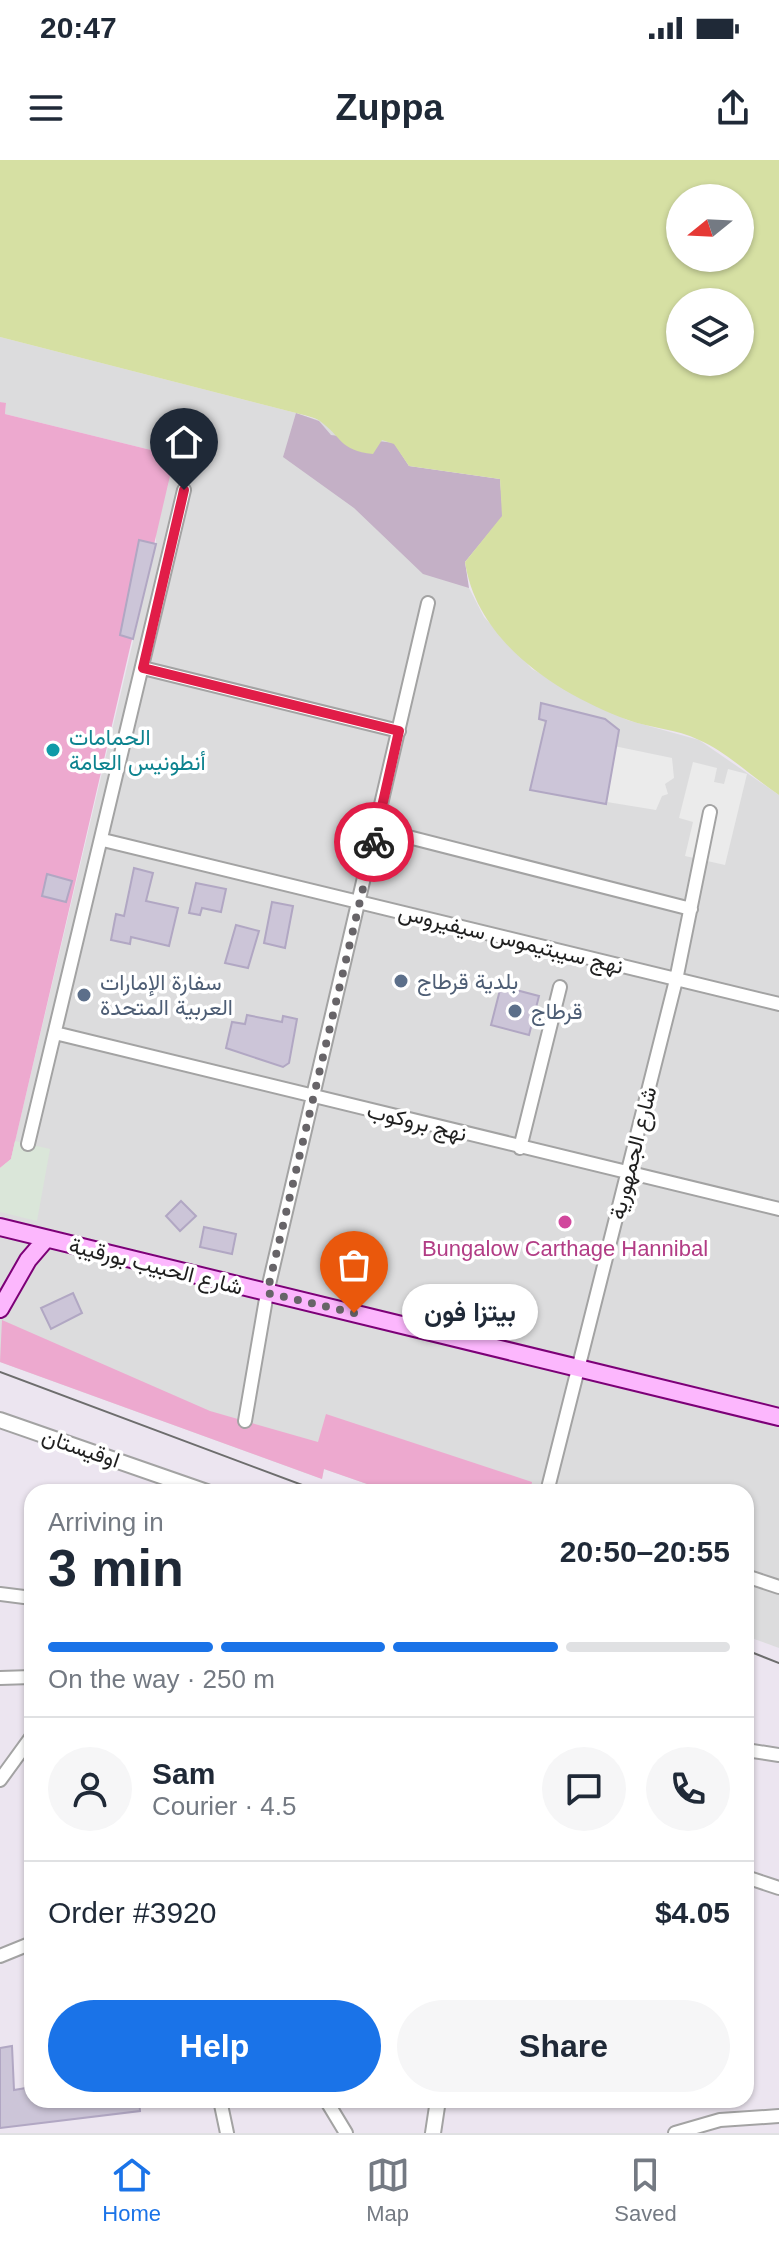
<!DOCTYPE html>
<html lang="en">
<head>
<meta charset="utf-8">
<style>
	:root { --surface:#fff; --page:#f6f6f7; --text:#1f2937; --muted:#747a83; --line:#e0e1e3; --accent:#1a73e8 }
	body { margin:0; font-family:Arial,Vazirmatn,sans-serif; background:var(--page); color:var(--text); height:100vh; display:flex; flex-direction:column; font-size:30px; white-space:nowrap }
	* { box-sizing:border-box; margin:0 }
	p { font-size:26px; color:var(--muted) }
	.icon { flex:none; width:44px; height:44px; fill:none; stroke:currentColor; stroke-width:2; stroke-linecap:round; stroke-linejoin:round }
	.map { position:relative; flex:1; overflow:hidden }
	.panel { position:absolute; left:24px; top:1324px; width:730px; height:624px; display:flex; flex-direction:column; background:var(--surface); border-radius:24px; box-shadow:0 2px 6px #0004 }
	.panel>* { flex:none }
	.needle { width:52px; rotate:252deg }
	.fabs { position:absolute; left:666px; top:24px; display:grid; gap:16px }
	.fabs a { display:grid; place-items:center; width:88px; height:88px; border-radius:50%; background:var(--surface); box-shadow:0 2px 6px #0004; font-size:40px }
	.pin { position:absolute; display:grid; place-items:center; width:68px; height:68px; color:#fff; margin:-82px -34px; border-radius:50% 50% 50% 0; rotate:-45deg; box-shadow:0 0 8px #0007 }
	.pin .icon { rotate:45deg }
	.courier { position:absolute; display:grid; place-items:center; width:80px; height:80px; margin:-40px; border:6px solid #e11d48; border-radius:50%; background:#fff; color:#222; box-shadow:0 2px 10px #0007 }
	.bubble { position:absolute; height:56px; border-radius:28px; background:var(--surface); box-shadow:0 2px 6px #0004; font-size:26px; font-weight:700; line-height:56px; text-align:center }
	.headline em { font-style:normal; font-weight:700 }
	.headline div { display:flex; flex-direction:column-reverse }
	.headline { display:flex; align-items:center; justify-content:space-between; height:136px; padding:0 24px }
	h1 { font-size:52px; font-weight:700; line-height:60px }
	.bar { display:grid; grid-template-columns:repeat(4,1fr); gap:12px 8px; align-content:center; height:96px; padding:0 24px }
	.bar i { height:10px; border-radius:6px; background:var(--line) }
	.bar .active { background:var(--accent) }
	.bar p { grid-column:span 4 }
	.line { display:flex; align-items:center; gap:20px; padding:0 24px; border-top:2px solid var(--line) }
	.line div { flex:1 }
	.round { display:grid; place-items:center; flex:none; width:84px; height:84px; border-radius:42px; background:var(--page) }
	.cta { display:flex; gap:16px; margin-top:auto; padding:16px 24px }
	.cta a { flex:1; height:92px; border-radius:48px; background:var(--accent); color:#fff; font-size:32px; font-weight:700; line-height:92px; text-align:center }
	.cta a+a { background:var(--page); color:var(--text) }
	.status { display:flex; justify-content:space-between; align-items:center; height:56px; padding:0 40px; background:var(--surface); direction:ltr }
	.status svg { height:22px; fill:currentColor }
	header { display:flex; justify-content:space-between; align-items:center; height:104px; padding:0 24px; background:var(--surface); font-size:36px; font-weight:700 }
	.tab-bar { display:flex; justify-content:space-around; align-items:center; height:112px; border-top:2px solid var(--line); background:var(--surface); font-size:22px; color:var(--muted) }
	.tab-bar a { display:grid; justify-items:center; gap:4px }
	.tab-bar .active { color:var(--accent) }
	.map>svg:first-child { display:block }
	.residential { fill:#dcdcdd }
	.construction { fill:#c4b0c6 }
	.grass { fill:#eda9cf }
	.parking { fill:#ebebeb }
	.plaza { fill:#dae6d9 }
	.water { fill:#d6e0a3; fill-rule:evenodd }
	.building { fill:#ccc5d8; stroke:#b1a7c3; stroke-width:2 }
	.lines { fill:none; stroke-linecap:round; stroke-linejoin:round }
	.minor-casing { stroke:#a3a3a3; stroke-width:16 }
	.tertiary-casing { stroke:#a3a3a3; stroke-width:18 }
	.secondary-casing { stroke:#7c0077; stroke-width:20 }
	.minor { stroke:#fff; stroke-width:12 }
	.tertiary { stroke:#fff; stroke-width:14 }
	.secondary { stroke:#fcb7fd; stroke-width:16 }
	.tram { stroke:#6d6d6d; stroke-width:2 }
	.done { stroke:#676468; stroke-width:8; stroke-dasharray:0 14.4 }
	.route { stroke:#e11d48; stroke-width:10 }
	.culture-dot { fill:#0f9aa8; stroke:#fff; stroke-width:3 }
	.service-dot { fill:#5c6f8a; stroke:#fff; stroke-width:3 }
	.hotel-dot { fill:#d1479c; stroke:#fff; stroke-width:3 }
	.labels { text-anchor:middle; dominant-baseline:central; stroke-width:7; stroke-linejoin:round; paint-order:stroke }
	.culture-label { font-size:22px; fill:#0d838f; stroke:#fff; text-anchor:start }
	.street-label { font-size:22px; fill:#1f1f1f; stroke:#fff }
	.service-label { font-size:22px; fill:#4e5e75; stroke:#fff; text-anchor:start }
	.hotel-label { font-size:22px; fill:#b23c85; stroke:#fff }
</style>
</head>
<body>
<div class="status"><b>20:47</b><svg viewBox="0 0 49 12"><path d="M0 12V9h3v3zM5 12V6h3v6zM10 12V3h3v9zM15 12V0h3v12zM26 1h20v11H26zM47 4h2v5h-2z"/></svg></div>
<header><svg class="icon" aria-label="menu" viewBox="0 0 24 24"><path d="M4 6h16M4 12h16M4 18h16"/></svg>Zuppa<svg class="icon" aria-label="share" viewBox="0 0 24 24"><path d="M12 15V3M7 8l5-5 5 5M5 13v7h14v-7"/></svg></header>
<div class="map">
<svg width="779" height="1973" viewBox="0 0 779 1973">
	<rect width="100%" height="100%" fill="#ece5f0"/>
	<path class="residential" d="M0,177L296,253L394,283L484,457L532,509L627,560L699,580L779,635V1488L746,1476V1332H390L324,1309L322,1319L0,1202V1008L11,998L156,384L155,291L5,254L6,244L0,242Z"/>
	<path class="construction" d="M296,253L319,261L331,275L394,283L409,306L500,319L503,356L465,402L469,428L423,414L354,348L283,297Z"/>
	<path class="grass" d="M0,242L6,243L5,254L155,291L157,285L176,290L11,999L0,1008Z
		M2,1160L210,1251L318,1282L326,1254L532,1322L530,1332H390L324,1309L322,1319L0,1202Z"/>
	<path class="parking" d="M614,586L672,598L674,618L665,624L668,634L662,636L656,650L607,642Z
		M693,602L717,608L714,622L724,624L728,609L747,614L725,705L685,696L693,662L679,658Z"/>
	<path class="plaza" d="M15,981L50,989L37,1061L0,1052V1008L11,999Z"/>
	<path class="water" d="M0,0H779V635C753,618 727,592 699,580C677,569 650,568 628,560C556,533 477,482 465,402L502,356L500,319L409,306L394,284L382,280L373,294C339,290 343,278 320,261C314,257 303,255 296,253L0,177ZM680,38H740V98H680ZM680,142H740V202H680Z"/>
	<path class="building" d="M139,380L156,384L133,479L120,475Z
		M541,543L605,559L619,570L606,644L530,630L546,561L539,559Z
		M134,708L153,713L146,741L178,748L169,786L131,777L130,784L111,780L116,754L124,756Z
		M47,714L72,721L66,742L42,736Z
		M196,723L226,729L221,752L202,748L200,755L189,753Z
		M272,742L293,746L285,788L264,783Z
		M236,765L259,771L248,808L225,803Z
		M501,826L539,836L529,875L491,865Z
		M247,855L282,862L283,856L297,859L289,903L283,907L226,888L232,862L245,864Z
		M181,1041L196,1056L180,1071L166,1056Z
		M204,1067L236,1074L232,1094L200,1087Z
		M73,1133L82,1153L51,1169L41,1148Z
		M12,1886L14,1930L32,1927V1940H139L140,1951L0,1968V1888Z"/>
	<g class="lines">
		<defs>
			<path id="minor" d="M143,508L399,571
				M377,669L691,749
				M103,680L779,844
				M55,873L779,1049
				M28,984L184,330
				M520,988L560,827
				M245,1261L267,1133L428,443
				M547,1332L676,820L710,652
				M746,1416L779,1427
				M0,1434L32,1438
				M0,1518L32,1517
				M746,1590L779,1595
				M0,1620L32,1576
				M746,1717L779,1728
				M0,1796L32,1783
				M220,1940L227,1973
				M326,1940L346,1973
				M675,1973L720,1960L779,1956"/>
			<path id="tertiary" d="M0,1260L207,1332
				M433,1973L438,1940"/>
			<path id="secondary" d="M0,1067L779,1257
				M0,1149L28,1100L46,1079"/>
		</defs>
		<use href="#minor" class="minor-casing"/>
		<use href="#tertiary" class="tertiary-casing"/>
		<use href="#secondary" class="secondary-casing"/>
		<use href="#minor" class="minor"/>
		<use href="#tertiary" class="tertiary"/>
		<use href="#secondary" class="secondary"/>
		<path class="tram" d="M0,1212L321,1332
			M746,1490L779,1503"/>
	</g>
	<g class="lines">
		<path class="done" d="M354,1153L267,1133L374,682"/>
		<path class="route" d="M184,330L143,508L399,571L374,682"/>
	</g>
	<circle class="culture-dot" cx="53" cy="590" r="8"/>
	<g class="service-dot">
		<circle cx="401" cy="821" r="8"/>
		<circle cx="84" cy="835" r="8"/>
		<circle cx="515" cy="851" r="8"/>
	</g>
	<circle class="hotel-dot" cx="565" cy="1062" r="8"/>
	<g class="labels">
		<g class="culture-label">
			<text x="69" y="577">الحمامات<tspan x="69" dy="25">أنطونيس العامة</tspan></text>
		</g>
		<g class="street-label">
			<text transform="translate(511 779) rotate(14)">نهج سيبتيموس سيفيروس</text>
			<text transform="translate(417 962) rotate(14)">نهج بروكوب</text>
			<text transform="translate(633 993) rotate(-76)">شارع الجمهورية</text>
			<text transform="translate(156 1106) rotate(14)">شارع الحبيب بورقيبة</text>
			<text transform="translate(81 1288) rotate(19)">اوقيستان</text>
		</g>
		<g class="service-label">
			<text x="417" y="821">بلدية قرطاج</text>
			<text x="100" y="822">سفارة الإمارات<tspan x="100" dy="25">العربية المتحدة</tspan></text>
			<text x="531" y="851">قرطاج</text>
		</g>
		<g class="hotel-label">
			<text x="565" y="1088">Bungalow Carthage Hannibal</text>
		</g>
	</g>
</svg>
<div class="fabs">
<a><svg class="needle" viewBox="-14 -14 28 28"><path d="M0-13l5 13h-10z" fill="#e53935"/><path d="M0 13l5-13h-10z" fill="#747a83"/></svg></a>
<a><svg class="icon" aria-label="layers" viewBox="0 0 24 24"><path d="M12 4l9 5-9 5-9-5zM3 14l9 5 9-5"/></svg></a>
</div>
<div class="pin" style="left:354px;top:1153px;background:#ea580c"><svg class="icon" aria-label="bag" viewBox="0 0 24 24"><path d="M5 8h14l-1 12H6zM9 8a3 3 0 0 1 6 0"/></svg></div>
<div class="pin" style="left:184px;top:330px;background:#1f2937"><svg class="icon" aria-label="home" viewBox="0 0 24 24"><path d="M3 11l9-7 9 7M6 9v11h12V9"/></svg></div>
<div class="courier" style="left:374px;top:682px"><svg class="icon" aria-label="bike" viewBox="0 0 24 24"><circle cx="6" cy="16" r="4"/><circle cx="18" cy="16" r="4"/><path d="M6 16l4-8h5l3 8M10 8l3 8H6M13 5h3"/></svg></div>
<div class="bubble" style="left:402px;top:1124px;width:136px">بيتزا فون</div>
<section class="panel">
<div class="headline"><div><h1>3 min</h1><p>Arriving in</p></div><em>20:50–20:55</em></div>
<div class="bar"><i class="active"></i><i class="active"></i><i class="active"></i><i></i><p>On the way · 250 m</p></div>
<div class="line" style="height:144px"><a class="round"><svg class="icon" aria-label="person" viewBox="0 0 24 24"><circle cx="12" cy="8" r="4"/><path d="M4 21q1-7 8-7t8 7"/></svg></a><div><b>Sam</b><p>Courier · 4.5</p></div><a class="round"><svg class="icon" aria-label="chat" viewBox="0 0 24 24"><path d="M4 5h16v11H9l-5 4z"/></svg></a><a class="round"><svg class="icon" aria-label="phone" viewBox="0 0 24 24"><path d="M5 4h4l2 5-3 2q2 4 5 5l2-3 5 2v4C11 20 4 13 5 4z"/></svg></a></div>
<div class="line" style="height:104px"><div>Order #3920</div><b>$4.05</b></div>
<div class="cta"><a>Help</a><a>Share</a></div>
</section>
</div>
<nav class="tab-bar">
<a class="active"><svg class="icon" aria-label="home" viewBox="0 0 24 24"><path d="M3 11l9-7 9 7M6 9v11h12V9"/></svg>Home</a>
<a><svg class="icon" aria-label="map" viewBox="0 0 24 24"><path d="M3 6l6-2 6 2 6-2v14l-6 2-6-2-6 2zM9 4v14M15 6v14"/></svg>Map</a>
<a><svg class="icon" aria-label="saved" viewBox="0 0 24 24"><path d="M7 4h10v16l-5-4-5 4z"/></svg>Saved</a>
</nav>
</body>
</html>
